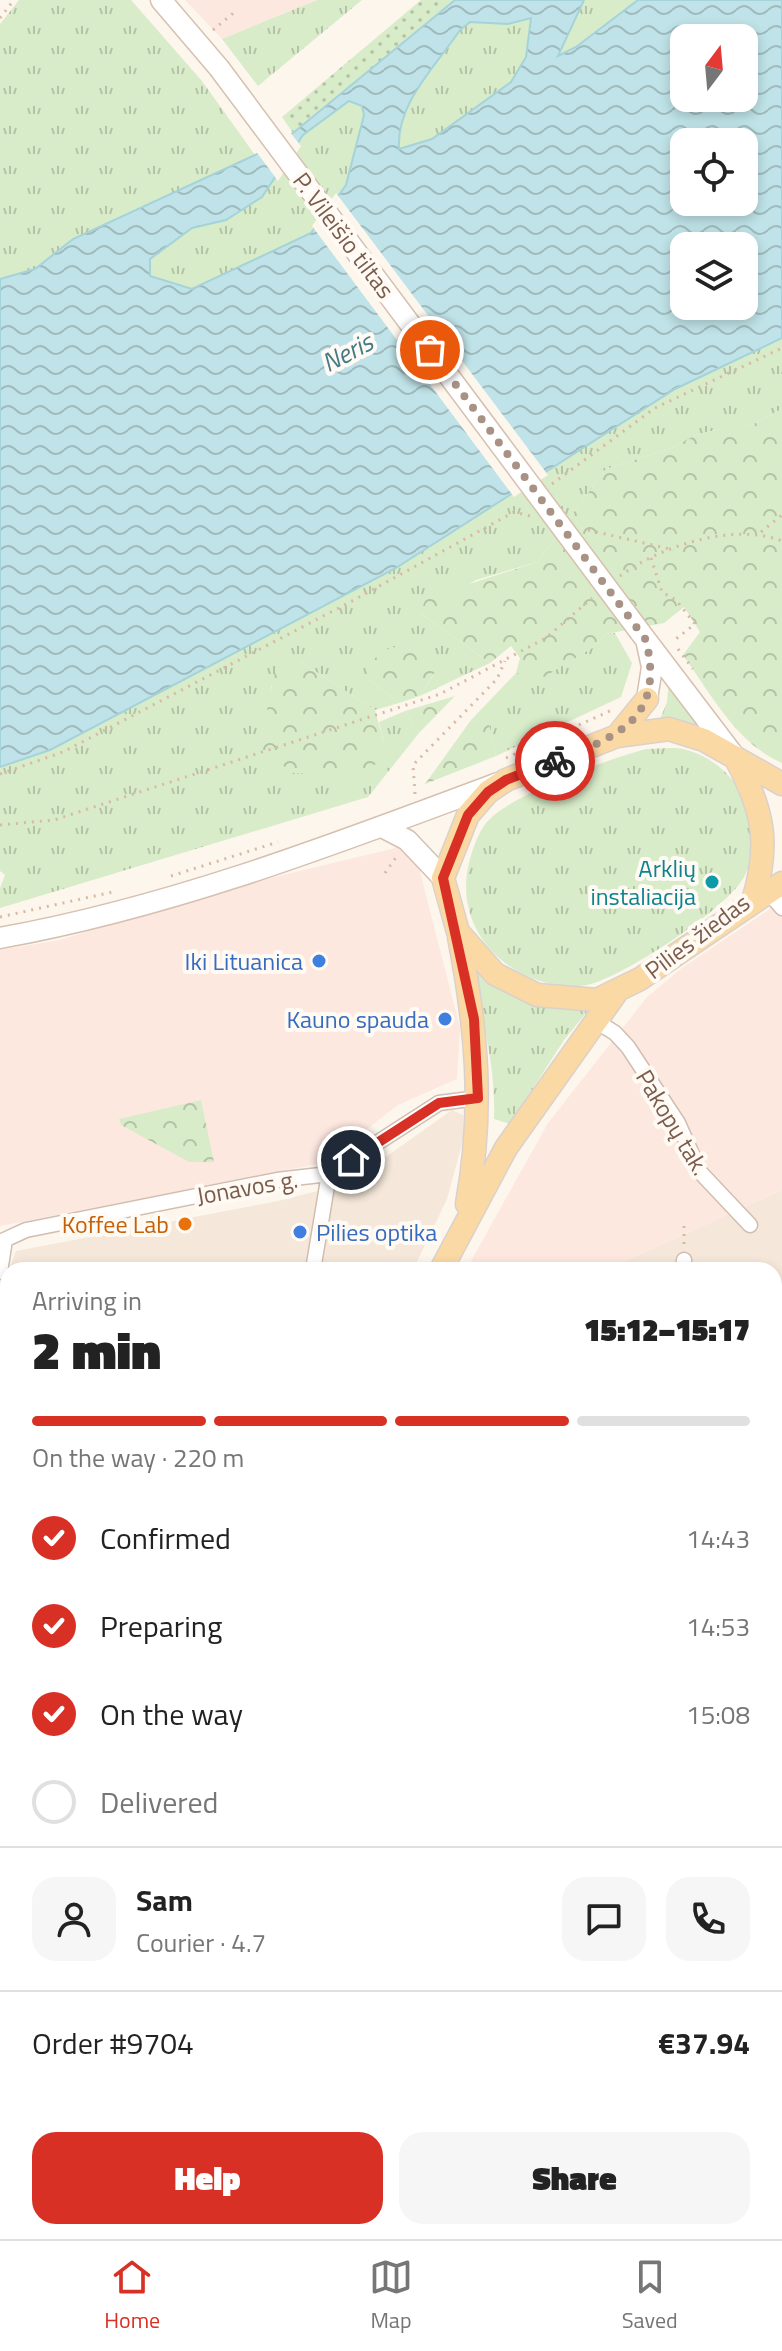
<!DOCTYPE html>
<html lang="en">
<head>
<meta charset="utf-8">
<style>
	:root { --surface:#fff; --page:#f6f6f6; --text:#222; --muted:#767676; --line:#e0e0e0; --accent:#d93025 }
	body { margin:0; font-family:"Titillium Web",sans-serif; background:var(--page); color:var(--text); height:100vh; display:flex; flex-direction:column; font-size:30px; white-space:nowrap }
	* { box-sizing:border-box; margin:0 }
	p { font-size:26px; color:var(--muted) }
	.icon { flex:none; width:44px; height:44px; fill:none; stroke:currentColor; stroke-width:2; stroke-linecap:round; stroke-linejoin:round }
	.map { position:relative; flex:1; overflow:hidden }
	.details { position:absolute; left:0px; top:1262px; width:782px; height:978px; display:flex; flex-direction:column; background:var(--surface); border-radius:24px 24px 0 0; box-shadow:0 4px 12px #0003 }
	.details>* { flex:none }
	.needle { width:52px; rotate:16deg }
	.tools { position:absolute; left:670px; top:24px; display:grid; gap:16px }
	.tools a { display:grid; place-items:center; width:88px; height:88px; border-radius:16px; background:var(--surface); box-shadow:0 4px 12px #0003; font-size:40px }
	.pin { position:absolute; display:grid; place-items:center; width:68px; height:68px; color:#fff; margin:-34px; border:4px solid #fff; border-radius:50%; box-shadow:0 2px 8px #0007 }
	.courier { position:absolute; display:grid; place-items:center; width:80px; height:80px; margin:-40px; border:6px solid #d93025; border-radius:50%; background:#fff; color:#222; box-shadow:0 2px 10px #0007 }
	.overview em { font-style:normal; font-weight:800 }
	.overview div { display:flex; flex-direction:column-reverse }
	.overview { display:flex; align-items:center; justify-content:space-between; height:136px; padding:0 32px }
	h1 { font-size:52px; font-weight:800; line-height:60px }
	.bar { display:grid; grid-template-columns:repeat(4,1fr); gap:12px 8px; align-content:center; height:96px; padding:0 32px }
	.bar i { height:10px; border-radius:6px; background:var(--line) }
	.bar .current { background:var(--accent) }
	.bar p { grid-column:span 4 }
	.line { display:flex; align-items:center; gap:20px; padding:0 32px; border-top:2px solid var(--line) }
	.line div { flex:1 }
	.round { display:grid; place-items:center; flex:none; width:84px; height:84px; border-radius:24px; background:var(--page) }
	ol { padding:0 32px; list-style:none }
	li { display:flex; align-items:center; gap:24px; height:88px }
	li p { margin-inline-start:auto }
	li .icon { padding:8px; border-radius:50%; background:var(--accent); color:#fff; stroke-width:4 }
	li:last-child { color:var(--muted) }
	li i { width:44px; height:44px; border:4px solid var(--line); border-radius:50% }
	.button { display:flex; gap:16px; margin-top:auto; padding:16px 32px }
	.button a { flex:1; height:92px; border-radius:24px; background:var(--accent); color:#fff; font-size:32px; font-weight:800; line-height:92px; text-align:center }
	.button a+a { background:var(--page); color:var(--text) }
	.menu { display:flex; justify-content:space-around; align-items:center; height:112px; border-top:2px solid var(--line); background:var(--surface); font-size:22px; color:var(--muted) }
	.menu a { display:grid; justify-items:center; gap:4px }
	.menu .current { color:var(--accent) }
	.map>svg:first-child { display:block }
	.residential { fill:#f5e8da }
	.commercial { fill:#fde8e0 }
	.education { fill:#f3e8fa }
	.grass { fill:url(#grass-tufts) }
	.forest { fill:url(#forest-crowns) }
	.park { fill:url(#park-dots) }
	.water { fill:url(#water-waves); stroke:#a5d3da; stroke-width:2; fill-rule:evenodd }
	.pier { fill:#fdf6ec }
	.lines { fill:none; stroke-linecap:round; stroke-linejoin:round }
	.street-casing { stroke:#d1beb0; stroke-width:17 }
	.secondary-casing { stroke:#d6c0b0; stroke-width:23 }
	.primary-casing { stroke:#dad1cd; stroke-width:25 }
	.path { stroke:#d9b8a5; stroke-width:3; stroke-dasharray:2 6; stroke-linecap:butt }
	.street { stroke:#fff; stroke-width:14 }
	.secondary { stroke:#fff; stroke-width:20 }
	.primary { stroke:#fbd9a5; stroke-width:22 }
	.secondary-bridge-casing { stroke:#d6c0b0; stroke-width:23; stroke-linecap:butt }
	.secondary-bridge { stroke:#fff; stroke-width:20 }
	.done { stroke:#a89285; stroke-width:8; stroke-dasharray:0 14.4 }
	.route { stroke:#d93025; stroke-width:10 }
	.culture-dot { fill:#0f9aa8; stroke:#fffaf3; stroke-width:3 }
	.shop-dot { fill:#3f7fe0; stroke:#fffaf3; stroke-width:3 }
	.food-dot { fill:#e8710a; stroke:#fffaf3; stroke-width:3 }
	.labels { text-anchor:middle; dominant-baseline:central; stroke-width:8; stroke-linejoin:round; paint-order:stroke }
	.street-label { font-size:24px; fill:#7a5c4d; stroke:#fffaf3 }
	.culture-label { font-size:24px; fill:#0d838f; stroke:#fffaf3; text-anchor:end }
	.shop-label { font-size:24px; fill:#366cbe; stroke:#fffaf3; text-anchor:end }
	.food-label { font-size:24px; fill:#c56008; stroke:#fffaf3; text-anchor:end }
	.water-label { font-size:26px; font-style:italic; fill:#437c86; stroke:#fffaf3 }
</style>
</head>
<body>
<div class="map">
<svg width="782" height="2239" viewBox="0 0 782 2239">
	<defs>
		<pattern id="grass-tufts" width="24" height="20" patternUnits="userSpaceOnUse" patternTransform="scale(2)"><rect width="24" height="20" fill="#d8ecc9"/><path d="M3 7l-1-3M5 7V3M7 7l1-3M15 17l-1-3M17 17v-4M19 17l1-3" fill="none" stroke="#b4c2a5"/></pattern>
		<pattern id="forest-crowns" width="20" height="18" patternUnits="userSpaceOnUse" patternTransform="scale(2)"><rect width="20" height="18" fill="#d8ecc9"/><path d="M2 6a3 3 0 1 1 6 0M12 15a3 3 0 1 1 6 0" fill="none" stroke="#b4c2a5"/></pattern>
		<pattern id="park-dots" width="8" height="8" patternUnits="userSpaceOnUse" patternTransform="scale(2)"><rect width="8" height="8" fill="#d8ecc9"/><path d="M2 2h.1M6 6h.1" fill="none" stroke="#b4c2a5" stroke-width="1.8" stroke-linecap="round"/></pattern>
		<pattern id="water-waves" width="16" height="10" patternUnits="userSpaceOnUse" patternTransform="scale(2)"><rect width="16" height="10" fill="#bfe3e8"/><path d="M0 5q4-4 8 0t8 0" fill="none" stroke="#a0bbbe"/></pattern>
	</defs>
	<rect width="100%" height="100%" fill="#fdf6ec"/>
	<path class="residential" d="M452,1110L463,1115L465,1133L447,1199L413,1270H9L16,1251L278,1201L349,1183Z
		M782,1190V1785L774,1782V1270H605Z
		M0,1319L8,1327V2232H712L709,2239H0Z
		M774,1845L782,1855V2033L774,2058Z"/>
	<path class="commercial" d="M185,0H317L222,39Z
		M408,845L415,852L460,1028L457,1079L398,1105L323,1163L0,1226V950L60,940L225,889Z
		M782,901V1190L605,1270H487L471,1261L548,1123L647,997L682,968Z"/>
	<path class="education" d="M392,2232H492L490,2239H391Z"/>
	<path class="grass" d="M19,0H131L202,81L255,155L73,239L35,269L0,279V24Z
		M317,0H362L258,86L222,39Z
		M584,0H638L576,47L557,56Z
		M531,18L526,57L511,82L432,139L399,150C396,103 436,67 460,30L470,22L508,24Z
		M349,101L362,106L364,115L346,185L311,233L192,289L150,276V259L192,228L226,220L262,197L303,135Z
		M782,338V409L746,428H723L696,435L669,449L606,469L537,562L476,580L420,613L490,663L420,696L434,674L427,659L406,648L369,680L399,703L375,710L301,662L271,686L269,718L258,745L384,743L379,722L405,711L419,733L368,797L0,908V888L5,875L0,871V767L50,750L396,568L675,389Z
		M615,633L632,663L621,697L496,756L489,724L471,720L516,673L544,676L592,648L606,634Z
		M669,680L702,729L659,722L667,702Z
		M646,749C658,749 672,747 683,749C739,762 770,826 744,877C728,908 622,978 587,985C577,987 561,987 551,984C493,971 453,919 470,859C474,845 480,827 492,817C524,790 605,760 646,749Z
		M470,965C514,1003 534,1009 591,1007L564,1040L510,1124L494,1119C496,1066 482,1016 470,965Z
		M4,1593L8,1594V1688L0,1684V1600Z"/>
	<path class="forest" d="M782,409V763C736,743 711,694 683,655L700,632L684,607L664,623L606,634L592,648L544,677L516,673L520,658L511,646L490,663L420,613L426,598L537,562L606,469L669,449L696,435L723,428H746Z
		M391,647L406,648L441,662L420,696L399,703L369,680L367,670L375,658Z
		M301,662L375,710L384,743L376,764L350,776L293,773L257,746C268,720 268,695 276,669Z
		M455,696L419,733L405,711Z
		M471,720L489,723L496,756L425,784Z
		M201,1100L214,1162H189L121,1125L119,1119Z"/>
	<path class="park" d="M421,0H455L293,133L282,117Z"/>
	<path class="water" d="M455,0H584L558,56L576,47L638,0H782V338L675,389L396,568L50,750L0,767V279L35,269L73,239L255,155L293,133ZM531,18L526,57L511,82L432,139L399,149C396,103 436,66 460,30L470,22L508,24ZM684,38H744V98H684ZM349,101L362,106L364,115L346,185L311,233L192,289L150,276V259L192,228L226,220L262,197L303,135ZM684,142H744V202H684ZM684,246H744V306H684Z"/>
	<path class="pier" d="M289,131L301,146L278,181L255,150Z
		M336,193L548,475L514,497L312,226Z"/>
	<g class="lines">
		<defs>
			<path id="street" d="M768,892L782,908
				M596,1021L615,1033L628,1047L678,1123L700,1172L750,1225
				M0,1242L26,1230L277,1180L329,1174L439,1103L478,1098
				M313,1270L329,1174
				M683,1270L684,1260
				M0,1272L5,1240
				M0,1305L8,1309
				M0,1344L8,1331
				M774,1388H782
				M0,1892L8,1895
				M0,2009L8,1991
				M0,2094L8,2097
				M571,2232L609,2239
				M231,2239L234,2232
				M498,2239L500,2232"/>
			<path id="secondary" d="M161,0L219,68
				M640,632L735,757
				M647,699L652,667L647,644
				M382,827L407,840L443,878
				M0,938C172,907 335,844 498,783"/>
			<path id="primary" d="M617,736L647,699
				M737,761C764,812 770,845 753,901
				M782,784L704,740L669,729L617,736L506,780L488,792L468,815L443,878L458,932L495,974L537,995L597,1000L640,979L782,883
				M459,937C477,1031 484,1110 467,1204
				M441,1270L506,1148L616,993
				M774,1804L782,1808
				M774,1832L782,1842
				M774,2119L782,2094
				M736,2239L738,2232"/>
		</defs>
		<use href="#street" class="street-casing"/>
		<use href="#secondary" class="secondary-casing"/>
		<use href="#primary" class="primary-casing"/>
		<path class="path" d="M0,18L14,0
			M213,30L237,10
			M552,484L655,408L782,348
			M588,530L674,550
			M761,532L782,515
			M651,558L662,592L676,600L695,624L672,642
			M620,576C660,546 735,522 782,541
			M678,649L693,669
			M506,758L612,710
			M0,774L63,752L352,601L514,512L530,516
			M415,794L413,765L497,679L505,661
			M0,825L54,820L440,694L546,638L592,598
			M385,873L397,856
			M171,876L278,842
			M0,917L117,891
			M684,1226V1244
			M774,1415L776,1403"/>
		<use href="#street" class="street"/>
		<use href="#secondary" class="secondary"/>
		<use href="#primary" class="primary"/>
		<defs>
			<path id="secondary-bridge" d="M219,68L640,632"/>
		</defs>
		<use href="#secondary-bridge" class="secondary-bridge-casing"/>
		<use href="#secondary-bridge" class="secondary-bridge"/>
	</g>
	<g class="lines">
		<path class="done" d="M430,350L646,640C665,720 618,736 555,761"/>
		<path class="route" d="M351,1160L439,1103L478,1098L474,1019L443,878L468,815L488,792L506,780L555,761"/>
	</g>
	<circle class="culture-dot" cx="712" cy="882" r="8"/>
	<g class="shop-dot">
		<circle cx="319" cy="961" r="8"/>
		<circle cx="445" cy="1019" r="8"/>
		<circle cx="300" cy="1232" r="8"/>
	</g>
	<circle class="food-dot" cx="185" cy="1224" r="8"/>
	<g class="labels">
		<g class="street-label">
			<text transform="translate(344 235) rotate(53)">P. Vileišio tiltas</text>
			<text transform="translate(697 936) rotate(-37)">Pilies žiedas</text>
			<text transform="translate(673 1122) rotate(59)">Pakopų tak.</text>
			<text transform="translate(247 1187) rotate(-10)">Jonavos g.</text>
		</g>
		<g class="culture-label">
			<text x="696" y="868">Arklių<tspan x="696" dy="28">instaliacija</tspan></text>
		</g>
		<g class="shop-label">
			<text x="303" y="961">Iki Lituanica</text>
			<text x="429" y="1019">Kauno spauda</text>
			<text x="316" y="1232" text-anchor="start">Pilies optika</text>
		</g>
		<g class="food-label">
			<text x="169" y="1224">Koffee Lab</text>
		</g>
		<g class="water-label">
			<text transform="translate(347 352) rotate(-28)">Neris</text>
		</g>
	</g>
</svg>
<div class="tools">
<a><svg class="needle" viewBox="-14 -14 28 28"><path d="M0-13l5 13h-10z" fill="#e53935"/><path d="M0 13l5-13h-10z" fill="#767676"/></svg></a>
<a><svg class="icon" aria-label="locate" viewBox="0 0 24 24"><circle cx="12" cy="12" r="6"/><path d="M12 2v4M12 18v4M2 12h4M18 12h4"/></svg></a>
<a><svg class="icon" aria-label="layers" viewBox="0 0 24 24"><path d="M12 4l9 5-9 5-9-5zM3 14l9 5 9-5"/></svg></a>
</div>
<div class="pin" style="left:430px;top:350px;background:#ea580c"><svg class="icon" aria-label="bag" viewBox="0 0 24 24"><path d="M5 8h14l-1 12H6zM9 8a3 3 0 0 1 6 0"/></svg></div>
<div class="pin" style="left:351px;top:1160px;background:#1f2937"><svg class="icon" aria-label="home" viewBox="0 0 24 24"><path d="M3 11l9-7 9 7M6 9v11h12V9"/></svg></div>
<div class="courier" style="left:555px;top:761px"><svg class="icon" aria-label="bike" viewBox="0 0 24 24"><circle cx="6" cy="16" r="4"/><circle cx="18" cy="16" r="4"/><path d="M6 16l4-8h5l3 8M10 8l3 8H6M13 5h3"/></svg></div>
<section class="details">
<div class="overview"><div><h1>2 min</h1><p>Arriving in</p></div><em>15:12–15:17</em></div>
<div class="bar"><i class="current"></i><i class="current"></i><i class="current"></i><i></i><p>On the way · 220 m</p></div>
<ol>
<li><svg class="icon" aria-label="check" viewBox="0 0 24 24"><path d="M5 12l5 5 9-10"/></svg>Confirmed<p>14:43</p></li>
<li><svg class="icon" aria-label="check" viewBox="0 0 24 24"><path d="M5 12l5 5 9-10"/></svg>Preparing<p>14:53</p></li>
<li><svg class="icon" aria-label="check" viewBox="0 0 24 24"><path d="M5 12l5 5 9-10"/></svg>On the way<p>15:08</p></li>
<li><i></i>Delivered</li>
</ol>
<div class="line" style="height:144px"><a class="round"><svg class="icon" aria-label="person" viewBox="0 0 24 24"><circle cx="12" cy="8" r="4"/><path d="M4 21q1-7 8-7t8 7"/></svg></a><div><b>Sam</b><p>Courier · 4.7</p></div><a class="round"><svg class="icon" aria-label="chat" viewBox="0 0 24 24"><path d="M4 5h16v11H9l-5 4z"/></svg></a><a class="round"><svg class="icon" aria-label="phone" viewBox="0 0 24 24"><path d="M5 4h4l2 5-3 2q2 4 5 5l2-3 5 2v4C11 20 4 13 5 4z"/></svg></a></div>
<div class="line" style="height:104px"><div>Order #9704</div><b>€37.94</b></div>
<div class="button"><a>Help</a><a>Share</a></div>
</section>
</div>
<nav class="menu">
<a class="current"><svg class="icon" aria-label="home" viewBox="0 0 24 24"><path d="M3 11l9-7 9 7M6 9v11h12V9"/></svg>Home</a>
<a><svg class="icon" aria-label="map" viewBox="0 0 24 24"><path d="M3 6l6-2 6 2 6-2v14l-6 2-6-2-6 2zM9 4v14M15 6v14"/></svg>Map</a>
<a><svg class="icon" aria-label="saved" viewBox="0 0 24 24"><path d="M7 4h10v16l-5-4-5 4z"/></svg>Saved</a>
</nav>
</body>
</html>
